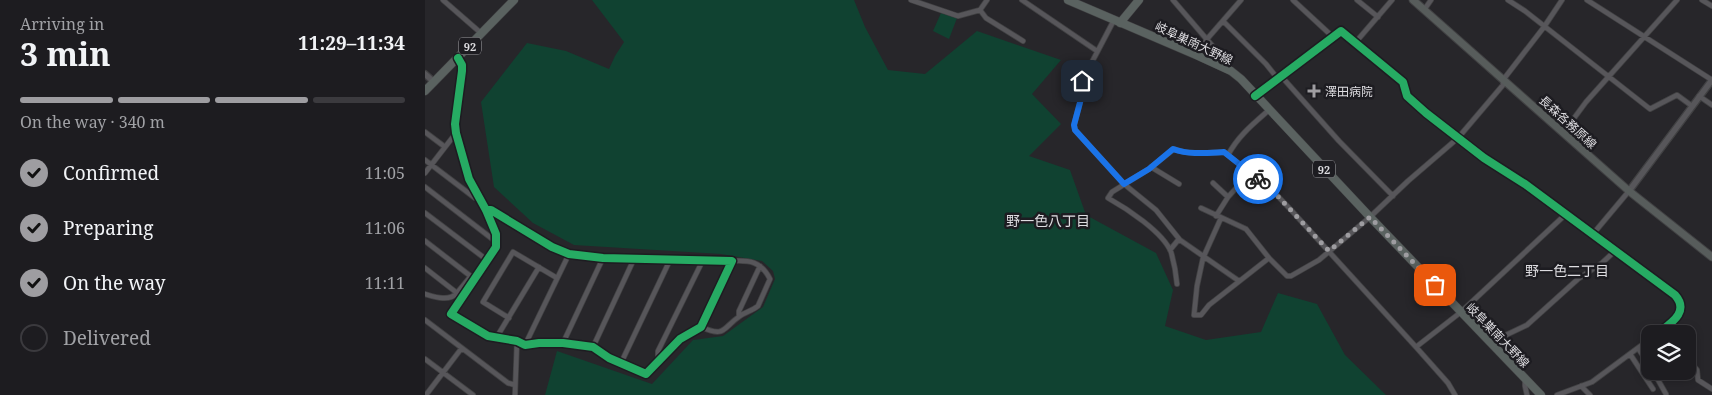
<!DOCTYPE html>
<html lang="en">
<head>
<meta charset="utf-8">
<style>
	:root { --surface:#1d1c20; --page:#252529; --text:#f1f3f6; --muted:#a0a1a5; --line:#3b3a3e; --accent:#9e9da1 }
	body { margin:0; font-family:"Noto Serif","Noto Sans JP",serif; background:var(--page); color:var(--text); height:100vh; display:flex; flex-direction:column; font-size:19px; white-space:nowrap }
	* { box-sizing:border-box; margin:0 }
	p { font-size:16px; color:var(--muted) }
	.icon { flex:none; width:28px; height:28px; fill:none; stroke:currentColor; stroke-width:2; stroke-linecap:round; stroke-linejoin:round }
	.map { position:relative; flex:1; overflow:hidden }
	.drawer { display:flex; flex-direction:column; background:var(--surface); width:425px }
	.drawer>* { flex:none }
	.fabs { position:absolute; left:1216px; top:325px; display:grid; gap:10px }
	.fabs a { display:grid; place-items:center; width:55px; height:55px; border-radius:10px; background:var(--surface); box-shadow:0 2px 8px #0003,0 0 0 1px var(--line); font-size:25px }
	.pin { position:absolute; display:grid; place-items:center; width:42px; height:42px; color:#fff; margin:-21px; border-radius:10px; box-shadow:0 2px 8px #0006 }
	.courier { position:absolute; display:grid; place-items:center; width:50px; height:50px; margin:-25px; border:4px solid #1a73e8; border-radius:50%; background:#fff; color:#222; box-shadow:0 1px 6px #0007 }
	.headline em { font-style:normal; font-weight:700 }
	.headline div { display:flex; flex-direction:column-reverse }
	.headline { display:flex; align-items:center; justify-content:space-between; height:85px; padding:0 20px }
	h1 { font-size:32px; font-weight:700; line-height:38px }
	.bar { display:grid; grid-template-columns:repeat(4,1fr); gap:8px 5px; align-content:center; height:60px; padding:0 20px }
	.bar i { height:6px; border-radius:4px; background:var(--line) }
	.bar .selected { background:var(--accent) }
	.bar p { grid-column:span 4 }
	ol { padding:0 20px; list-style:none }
	li { display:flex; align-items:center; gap:15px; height:55px }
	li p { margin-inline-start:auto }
	li .icon { padding:5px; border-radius:50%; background:var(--accent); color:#111; stroke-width:4 }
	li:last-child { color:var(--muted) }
	li i { width:28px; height:28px; border:2px solid var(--line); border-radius:50% }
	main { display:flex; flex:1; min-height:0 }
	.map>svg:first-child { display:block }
	.green { fill:#104231 }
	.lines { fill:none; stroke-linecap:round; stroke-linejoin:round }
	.minor-casing { stroke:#414143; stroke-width:6 }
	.tertiary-casing { stroke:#414143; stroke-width:8 }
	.secondary-casing { stroke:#414143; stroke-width:9 }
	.primary-casing { stroke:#414143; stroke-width:9 }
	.minor { stroke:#57565a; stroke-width:4.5 }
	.tertiary { stroke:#57565a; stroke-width:5.5 }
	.secondary { stroke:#575c5b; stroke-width:7 }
	.primary { stroke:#5a6260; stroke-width:8 }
	.cycleway-casing { stroke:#1d1c21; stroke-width:11 }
	.cycleway { stroke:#26ab63; stroke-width:8 }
	.done { stroke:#9e9da1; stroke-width:5; stroke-dasharray:0 9 }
	.route { stroke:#1a73e8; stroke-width:6 }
	.poi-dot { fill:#9e9da1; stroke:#1d1c21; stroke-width:2 }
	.labels { text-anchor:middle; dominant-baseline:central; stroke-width:5; stroke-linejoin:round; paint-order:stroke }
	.shield { fill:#1d1c21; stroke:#a4a3a7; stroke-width:1 }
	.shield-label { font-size:11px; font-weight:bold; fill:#dedde1 }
	.street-label { font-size:12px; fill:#dedde1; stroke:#1d1c21 }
	.poi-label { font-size:12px; fill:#dedde1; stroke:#1d1c21; text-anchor:start }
	.neighbourhood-label { font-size:14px; fill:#dedde1; stroke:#1d1c21 }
</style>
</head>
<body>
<main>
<section class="drawer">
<div class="headline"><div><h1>3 min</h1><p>Arriving in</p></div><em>11:29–11:34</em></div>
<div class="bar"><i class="selected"></i><i class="selected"></i><i class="selected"></i><i></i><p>On the way · 340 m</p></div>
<ol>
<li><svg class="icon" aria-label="check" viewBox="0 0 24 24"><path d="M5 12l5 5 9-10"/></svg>Confirmed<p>11:05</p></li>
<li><svg class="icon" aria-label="check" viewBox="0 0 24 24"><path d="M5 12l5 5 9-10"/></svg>Preparing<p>11:06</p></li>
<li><svg class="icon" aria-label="check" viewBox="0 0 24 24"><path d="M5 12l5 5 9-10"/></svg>On the way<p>11:11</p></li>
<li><i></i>Delivered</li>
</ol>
</section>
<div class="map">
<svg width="1287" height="395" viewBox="0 0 1287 395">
	<rect width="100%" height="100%" fill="#27262a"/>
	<path class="green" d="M167,0H429L440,27L463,70L500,74L552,31L636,60L607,94L636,124L604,156L645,170L661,215L731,253L748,290L740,326L781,340L836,332L853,293L892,304L920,355L961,395H120L132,351L227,384L268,340L298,336L338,307L350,279L348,271L337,261L296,254L149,245L108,223L69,187L56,102L102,43L141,51L184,69L190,56L199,42Z
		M516,13L532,18L524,39L508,31Z"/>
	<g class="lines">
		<defs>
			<path id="minor" d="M18,0L57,34
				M486,0L533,16L555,10L561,18L598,41
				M597,0L672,51
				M748,0L803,64L805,70
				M868,0L908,37
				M932,0L953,17
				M1083,0L1100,11L1225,109L1252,95L1267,106
				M1162,0L1287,80
				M1277,0L1287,6
				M555,10L562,0
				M999,10L1006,0
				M689,20L657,81V95L649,125L650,130L699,184L731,210L755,240L814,281
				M798,21L841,64L853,79
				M930,43L967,0
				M769,54L816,0
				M33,58L37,65V71L30,124L31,133L44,179L61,210L71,234V247L26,314L63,336L92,341L100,345L114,343H138L168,347L184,358L221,374L255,339L276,327L307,261L178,258L144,254L127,247L66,210H61
				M856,76L914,141L968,196
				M830,96L916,31L978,82L982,96L1001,113L1059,158L1100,184L1250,295C1265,312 1246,323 1232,334
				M1274,96L1287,105
				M0,132L20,147
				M1138,133L1161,102L1252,0
				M803,155C813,136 828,124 844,110
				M0,160L50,198L53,196
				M726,167L754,184
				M0,173L31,133
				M788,183L803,197
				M0,187L70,241
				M776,208L821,229L844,258L862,276H866L894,260L945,217L983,181L1033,138L1078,85V80L1119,27L1137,0
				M0,213L62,260
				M791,216L803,197L825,173
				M796,218L778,258L772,286L769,315H776L784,305L844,258
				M1168,234L1204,191
				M0,241L48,278
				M745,250L754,239
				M0,268L32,293L46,276
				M752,284C751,273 749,262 746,252C738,232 701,208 683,198L687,192L724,169L749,149C765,155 781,153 799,152L847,190L866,210L991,347L1023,383L1030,395
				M0,294C10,297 24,302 32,293
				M314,316V311L335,266
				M84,318L58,302L88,252L132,278
				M0,320L83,383L90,385
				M276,327C301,338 297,328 315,316C320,312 327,311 333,306L345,279C336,261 324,260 307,261
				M73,338V335L114,267
				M138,343L178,258
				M100,345L144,254
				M1069,346L1081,335L1102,325L1153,279L1177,263L1191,250
				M168,347L209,259
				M991,347L1036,312L1141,214
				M1213,348L1225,367
				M1205,354L1228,389
				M1262,358L1272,370L1273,380L1287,389
				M0,359L48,395
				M233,360V351L278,260
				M196,363L245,260
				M1228,371L1241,394
				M1100,379V386L1102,395
				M1156,386L1165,395
				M1,395L36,349
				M90,395L92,341
				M1132,395L1167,382L1225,339"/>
			<path id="tertiary" d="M0,74L9,82
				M1204,191L1287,80"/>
			<path id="secondary" d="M988,0L1204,191L1287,257"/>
			<path id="primary" d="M643,0L769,54L806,71L816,79L945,217L1116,395
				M695,23L714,0
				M0,91L89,0"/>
		</defs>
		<use href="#minor" class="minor-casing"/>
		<use href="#tertiary" class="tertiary-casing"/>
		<use href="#secondary" class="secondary-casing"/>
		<use href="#primary" class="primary-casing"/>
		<use href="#minor" class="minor"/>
		<use href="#tertiary" class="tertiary"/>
		<use href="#secondary" class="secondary"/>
		<use href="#primary" class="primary"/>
		<defs>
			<path id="cycleway" d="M33,58L37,65V71L30,124L31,133L44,179L61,210L71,234V247L26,314L63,336L92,341L100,345L114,343H138L168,347L184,358L221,374L255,339L276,327L307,261L178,258L144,254L127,247L66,210H61
				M830,96L916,31L978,82L982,96L1001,113L1059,158L1100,184L1250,295C1265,312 1246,323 1232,334"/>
		</defs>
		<use href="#cycleway" class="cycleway-casing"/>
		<use href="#cycleway" class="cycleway"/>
	</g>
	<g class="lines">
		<path class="done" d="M833,179L847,190L904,251L945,217L1010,285"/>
		<path class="route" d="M657,81V95L649,125L650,130L699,184L724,169L748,149C765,155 781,153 799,152L833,179"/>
	</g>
	<path class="poi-dot" d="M886.5 83.5h5v5h5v5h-5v5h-5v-5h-5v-5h5z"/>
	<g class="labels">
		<g class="shield">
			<rect x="34" y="37.5" width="22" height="17" rx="4"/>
			<rect x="888" y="160.5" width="22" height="17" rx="4"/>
		</g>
		<g class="shield-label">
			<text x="45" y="46">92</text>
			<text x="899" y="169">92</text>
		</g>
		<g class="street-label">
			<text transform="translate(769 43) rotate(25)">岐阜巣南大野線</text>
			<text transform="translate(1143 122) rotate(42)">長森各務原線</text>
			<text transform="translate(1073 335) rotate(46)">岐阜巣南大野線</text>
		</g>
		<g class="poi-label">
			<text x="900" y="91">澤田病院</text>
		</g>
		<g class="neighbourhood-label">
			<text x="623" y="220">野一色八丁目</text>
			<text x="1142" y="270">野一色二丁目</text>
		</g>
	</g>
</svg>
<div class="fabs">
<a><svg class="icon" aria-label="layers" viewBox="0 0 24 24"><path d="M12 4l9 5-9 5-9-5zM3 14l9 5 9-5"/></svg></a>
</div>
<div class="pin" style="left:1010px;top:285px;background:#ea580c"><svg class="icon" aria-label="bag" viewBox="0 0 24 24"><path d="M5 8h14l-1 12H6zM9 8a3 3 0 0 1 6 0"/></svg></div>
<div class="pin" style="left:657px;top:81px;background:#1f2937"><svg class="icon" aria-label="home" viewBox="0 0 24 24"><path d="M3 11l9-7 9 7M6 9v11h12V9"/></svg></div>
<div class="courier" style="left:833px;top:179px"><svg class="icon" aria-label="bike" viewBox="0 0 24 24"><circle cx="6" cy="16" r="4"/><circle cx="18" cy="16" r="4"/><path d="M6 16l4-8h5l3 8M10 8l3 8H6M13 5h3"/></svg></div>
</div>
</main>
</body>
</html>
